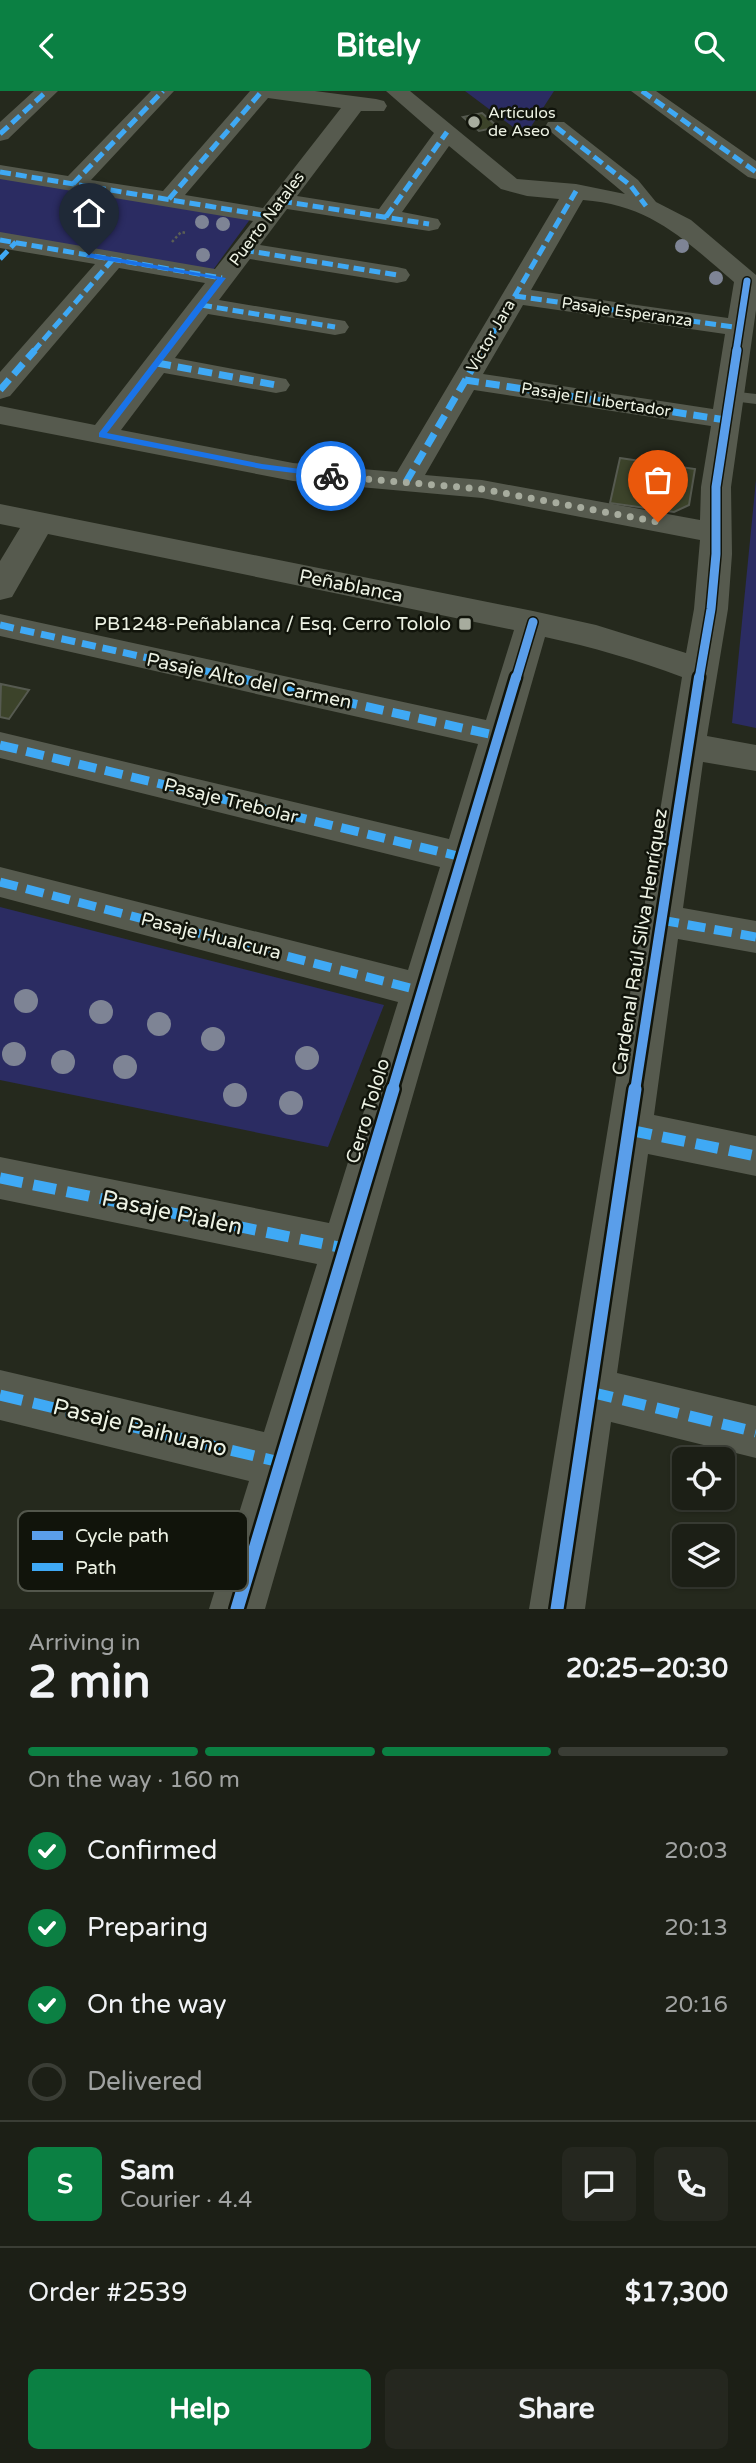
<!DOCTYPE html>
<html lang="en">
<head>
<meta charset="utf-8">
<style>
	:root { --surface:#1c1f16; --page:#25271f; --text:#f1f3f6; --muted:#a0a2a1; --line:#3a3d35; --accent:#0b8043 }
	body { margin:0; font-family:"Varela Round",sans-serif; background:var(--page); color:var(--text); height:100vh; display:flex; flex-direction:column; font-size:26px; white-space:nowrap }
	* { box-sizing:border-box; margin:0 }
	p { font-size:23px; color:var(--muted) }
	.icon { flex:none; width:38px; height:38px; fill:none; stroke:currentColor; stroke-width:2; stroke-linecap:round; stroke-linejoin:round }
	.map { position:relative; height:1518px; overflow:hidden }
	.side { display:flex; flex-direction:column; background:var(--surface); flex:1 }
	.side>* { flex:none }
	.tools { position:absolute; left:672px; top:1356px; display:grid; gap:14px }
	.tools a { display:grid; place-items:center; width:63px; height:63px; border-radius:10px; background:var(--surface); box-shadow:0 2px 5px #0004,0 0 0 2px var(--line); font-size:35px }
	.pin { position:absolute; display:grid; place-items:center; width:60px; height:60px; color:#fff; margin:-72px -30px; border-radius:50% 50% 50% 0; rotate:-45deg; box-shadow:0 0 7px #0007 }
	.pin .icon { rotate:45deg }
	.courier { position:absolute; display:grid; place-items:center; width:70px; height:70px; margin:-35px; border:5px solid #1a73e8; border-radius:50%; background:#fff; color:#222; box-shadow:0 2px 9px #0007 }
	.overview em { font-style:normal; font-weight:700 }
	.overview div { display:flex; flex-direction:column-reverse }
	.overview { display:flex; align-items:center; justify-content:space-between; height:119px; padding:0 28px }
	h1 { font-size:46px; font-weight:700; line-height:52px }
	.bar { display:grid; grid-template-columns:repeat(4,1fr); gap:10px 7px; align-content:center; height:84px; padding:0 28px }
	.bar i { height:9px; border-radius:5px; background:var(--line) }
	.bar .on { background:var(--accent) }
	.bar p { grid-column:span 4 }
	.line { display:flex; align-items:center; gap:18px; padding:0 28px; border-top:2px solid var(--line) }
	.line div { flex:1 }
	.round { display:grid; place-items:center; flex:none; width:74px; height:74px; border-radius:10px; background:var(--page) }
	ol { padding:0 28px; list-style:none }
	li { display:flex; align-items:center; gap:21px; height:77px }
	li p { margin-inline-start:auto }
	li .icon { padding:7px; border-radius:50%; background:var(--accent); color:#fff; stroke-width:4 }
	li:last-child { color:var(--muted) }
	li i { width:38px; height:38px; border:4px solid var(--line); border-radius:50% }
	.action { display:flex; gap:14px; margin-top:auto; padding:14px 28px }
	.action a { flex:1; height:80px; border-radius:10px; background:var(--accent); color:#fff; font-size:28px; font-weight:700; line-height:80px; text-align:center }
	.action a+a { background:var(--page); color:var(--text) }
	header { display:flex; justify-content:space-between; align-items:center; height:91px; padding:0 28px; background:var(--accent); color:#fff; font-size:32px; font-weight:700 }
	.map>svg:first-child { display:block }
	.green { fill:#2b2c62 }
	.building { fill:#3c432a; stroke:#565a50; stroke-width:2 }
	.lines { fill:none; stroke-linecap:round; stroke-linejoin:round }
	.path { stroke:#5b5f55; stroke-width:2.5; stroke-dasharray:2.5 2.5; stroke-linecap:butt }
	.lane { fill:#565a4e; fill-rule:evenodd }
	.street { fill:#565a4e; fill-rule:evenodd }
	.quiet-far3 { stroke:#3fa9f5; stroke-width:5; stroke-dasharray:11 5; stroke-linecap:butt }
	.quiet-far2 { stroke:#3fa9f5; stroke-width:7; stroke-dasharray:14 7; stroke-linecap:butt }
	.quiet-far1 { stroke:#3fa9f5; stroke-width:9; stroke-dasharray:18 9; stroke-linecap:butt }
	.quiet { stroke:#3fa9f5; stroke-width:11; stroke-dasharray:23 11; stroke-linecap:butt }
	.cycleway-far3-casing { stroke:#11140b; stroke-width:10 }
	.cycleway-far2-casing { stroke:#11140b; stroke-width:12 }
	.cycleway-far1-casing { stroke:#11140b; stroke-width:15 }
	.cycleway-casing { stroke:#11140b; stroke-width:18 }
	.cycleway-far3 { stroke:#5a9eea; stroke-width:7 }
	.cycleway-far2 { stroke:#5a9eea; stroke-width:9 }
	.cycleway-far1 { stroke:#5a9eea; stroke-width:10 }
	.cycleway { stroke:#5a9eea; stroke-width:13 }
	.tree { fill:#7e8495 }
	.route { fill:#1a73e8 }
	.done { stroke:#a7ac9e; stroke-width:7; stroke-dasharray:0 12.6 }
	.poi-dot { fill:#a7ac9e; stroke:#11140b; stroke-width:2.5 }
	.labels { text-anchor:middle; dominant-baseline:central; stroke-width:5; stroke-linejoin:round; paint-order:stroke }
	.far-poi-label { font-size:16px; fill:#edf2e4; stroke:#11140b; text-anchor:start }
	.far-street-label { font-size:16px; fill:#edf2e4; stroke:#11140b }
	.street-label { font-size:19px; fill:#edf2e4; stroke:#11140b }
	.poi-label { font-size:19px; fill:#edf2e4; stroke:#11140b; text-anchor:end }
	.near-street-label { font-size:23px; fill:#edf2e4; stroke:#11140b }
	.key { fill:#11140b; stroke:#53574c; stroke-width:2 }
	.key-label { font-size:19px; fill:#edf2e4 }
</style>
</head>
<body>
<header><svg class="icon" aria-label="back" viewBox="0 0 24 24"><path d="M15 5l-7 7 7 7"/></svg>Bitely<svg class="icon" aria-label="search" viewBox="0 0 24 24"><circle cx="10" cy="10" r="6"/><path d="M15 15l6 6"/></svg></header>
<div class="map">
<svg width="756" height="1518" viewBox="0 0 756 1518">
	<rect width="100%" height="100%" fill="#25291d"/>
	<path class="green" d="M465,0H554L525,45Z
		M0,86L251,127L213,179L0,143Z
		M756,389V637L732,632Z
		M0,816L384,914L328,1056L0,989Z"/>
	<path class="building" d="M482,22L498,36L479,40L463,26Z
		M620,367L695,378L689,414L674,421L610,412Z
		M1,593L29,599L9,628L0,626Z"/>
	<g class="lines">
		<path class="path" d="M172,151L181,141L187,142"/>
		<path class="lane" d="M730,300L756,303V313L724,309L722,305Z"/>
		<path class="street" d="M34,0H58L8,48L0,50V31Z
			M151,0H174L91,89L163,100L250,0H315L376,8L384,10L387,15L384,20H361L297,105L379,118L434,42L386,0H410L517,88L576,93L625,103L545,36L548,31H564L638,89L656,111L691,129L756,184V219L731,396L732,463L728,518L707,645L756,654V680L703,671L683,817L756,830V862L678,848L654,1024L756,1045V1085L648,1063L617,1282L756,1315V1367L611,1331L585,1518H529L682,586C637,569 592,556 545,546L265,1518H209L249,1390L0,1329V1279L264,1341L317,1173L0,1108V1066L329,1132L398,911L0,806V776L408,879L440,776L0,667V641L449,748L478,653L0,545V523L486,629L514,539L48,443L12,506L0,509V470L20,437L0,433V413L533,520L596,534L686,562L694,518L700,449L482,407L293,390L0,333V315L95,334L205,192L119,177L10,305L0,308V281L95,173L0,157V141L215,178L253,130L0,88V74L68,85ZM268,7L341,17L263,117L185,104ZM449,55L501,98L527,105L559,108L397,381L293,372L121,339L164,282L276,302L286,300L290,294L286,288L175,267L208,223L335,244L345,242L349,236L345,230L219,209L250,168L397,192L406,190L410,184L406,178L397,176L260,154L287,118L429,140L438,138L441,133L438,128L402,121ZM583,109C651,114 685,149 734,191L728,227L531,199ZM523,214L725,243L713,318L483,283ZM474,299L711,335L701,396L700,429L482,389L425,384Z
			M631,0H656L756,70V88L748,86Z"/>
		<path class="quiet-far3" d="M642,0L756,81
			M556,36L630,94L646,115
			M0,43L47,0
			M0,81L269,125
			M73,93L163,0
			M169,108L262,0
			M281,110L429,133
			M386,126L447,41
			M0,149L222,187
			M243,159L397,184
			M0,168L16,151
			M515,205L740,237
			M201,214L335,236
			M33,261L113,168
			M482,261L576,100"/>
		<path class="quiet-far2" d="M157,272L276,294
			M465,289L726,329
			M0,299L35,259
			M406,391L483,259
			M0,534L242,588"/>
		<path class="quiet-far1" d="M234,586L498,645
			M0,654L462,766
			M0,791L422,900
			M661,829L756,846"/>
		<path class="quiet" d="M629,1039L756,1065
			M0,1087L344,1157
			M590,1301L756,1341
			M0,1304L280,1371"/>
		<defs>
			<path id="cycleway-far3" d="M736,261L747,190"/>
			<path id="cycleway-far2" d="M516,588L533,531
				M699,588L711,518L716,463V396L737,259"/>
			<path id="cycleway-far1" d="M392,1000L516,586
				M635,1000L699,586"/>
			<path id="cycleway" d="M237,1518L393,998
				M557,1518L635,998"/>
		</defs>
		<use href="#cycleway-far3" class="cycleway-far3-casing"/>
		<use href="#cycleway-far2" class="cycleway-far2-casing"/>
		<use href="#cycleway-far1" class="cycleway-far1-casing"/>
		<use href="#cycleway" class="cycleway-casing"/>
		<use href="#cycleway-far3" class="cycleway-far3"/>
		<use href="#cycleway-far2" class="cycleway-far2"/>
		<use href="#cycleway-far1" class="cycleway-far1"/>
		<use href="#cycleway" class="cycleway"/>
	</g>
	<g class="tree">
		<circle cx="202" cy="131" r="7"/>
		<circle cx="223" cy="133" r="7"/>
		<circle cx="682" cy="155" r="7"/>
		<circle cx="203" cy="164" r="7"/>
		<circle cx="716" cy="187" r="7"/>
		<circle cx="26" cy="910" r="12"/>
		<circle cx="101" cy="921" r="12"/>
		<circle cx="159" cy="933" r="12"/>
		<circle cx="213" cy="948" r="12"/>
		<circle cx="14" cy="963" r="12"/>
		<circle cx="307" cy="967" r="12"/>
		<circle cx="63" cy="971" r="12"/>
		<circle cx="125" cy="976" r="12"/>
		<circle cx="235" cy="1004" r="12"/>
		<circle cx="291" cy="1012" r="12"/>
	</g>
	<path class="route" d="M89,162L226,187L107,342L262,373L331,382L334,383V387L262,378L99,346V342L217,188L86,166Z"/>
	<g class="lines">
		<path class="done" d="M331,385L482,398L658,431"/>
	</g>
	<g class="poi-dot">
		<circle cx="474" cy="31" r="7"/>
		<rect x="458" y="526" width="14" height="14" rx="3.5"/>
	</g>
	<g class="labels">
		<g class="far-poi-label">
			<text x="488" y="22">Artículos<tspan x="488" dy="18">de Aseo</tspan></text>
		</g>
		<g class="far-street-label">
			<text transform="translate(267 128) rotate(-53)">Puerto Natales</text>
			<text transform="translate(627 221) rotate(8)">Pasaje Esperanza</text>
			<text transform="translate(491 245) rotate(-60)">Víctor Jara</text>
			<text transform="translate(596 309) rotate(9)">Pasaje El Libertador</text>
		</g>
		<g class="street-label">
			<text transform="translate(351 495) rotate(11)">Peñablanca</text>
			<text transform="translate(249 590) rotate(12)">Pasaje Alto del Carmen</text>
			<text transform="translate(231 710) rotate(14)">Pasaje Trebolar</text>
			<text transform="translate(211 845) rotate(14)">Pasaje Hualcura</text>
			<text transform="translate(640 851) rotate(-81)">Cardenal Raúl Silva Henríquez</text>
			<text transform="translate(368 1020) rotate(-73)">Cerro Tololo</text>
		</g>
		<g class="poi-label">
			<text x="451" y="533">PB1248-Peñablanca / Esq. Cerro Tololo</text>
		</g>
		<g class="near-street-label">
			<text transform="translate(172 1122) rotate(12)">Pasaje Pialen</text>
			<text transform="translate(140 1337) rotate(14)">Pasaje Paihuano</text>
		</g>
	</g>
	<rect x="18" y="1420" width="230" height="80" rx="10" class="key"/>
	<rect x="32" y="1440" width="31" height="9" fill="#5a9eea"/>
	<rect x="32" y="1472" width="31" height="8" fill="#3fa9f5"/>
	<g class="key-label">
		<text x="75" y="1451">Cycle path</text>
		<text x="75" y="1483">Path</text>
	</g>
</svg>
<div class="tools">
<a><svg class="icon" aria-label="locate" viewBox="0 0 24 24"><circle cx="12" cy="12" r="6"/><path d="M12 2v4M12 18v4M2 12h4M18 12h4"/></svg></a>
<a><svg class="icon" aria-label="layers" viewBox="0 0 24 24"><path d="M12 4l9 5-9 5-9-5zM3 14l9 5 9-5"/></svg></a>
</div>
<div class="pin" style="left:658px;top:431px;background:#ea580c"><svg class="icon" aria-label="bag" viewBox="0 0 24 24"><path d="M5 8h14l-1 12H6zM9 8a3 3 0 0 1 6 0"/></svg></div>
<div class="pin" style="left:89px;top:164px;background:#1f2937"><svg class="icon" aria-label="home" viewBox="0 0 24 24"><path d="M3 11l9-7 9 7M6 9v11h12V9"/></svg></div>
<div class="courier" style="left:331px;top:385px"><svg class="icon" aria-label="bike" viewBox="0 0 24 24"><circle cx="6" cy="16" r="4"/><circle cx="18" cy="16" r="4"/><path d="M6 16l4-8h5l3 8M10 8l3 8H6M13 5h3"/></svg></div>
</div>
<section class="side">
<div class="overview"><div><h1>2 min</h1><p>Arriving in</p></div><em>20:25–20:30</em></div>
<div class="bar"><i class="on"></i><i class="on"></i><i class="on"></i><i></i><p>On the way · 160 m</p></div>
<ol>
<li><svg class="icon" aria-label="check" viewBox="0 0 24 24"><path d="M5 12l5 5 9-10"/></svg>Confirmed<p>20:03</p></li>
<li><svg class="icon" aria-label="check" viewBox="0 0 24 24"><path d="M5 12l5 5 9-10"/></svg>Preparing<p>20:13</p></li>
<li><svg class="icon" aria-label="check" viewBox="0 0 24 24"><path d="M5 12l5 5 9-10"/></svg>On the way<p>20:16</p></li>
<li><i></i>Delivered</li>
</ol>
<div class="line" style="height:126px"><b class="round" style="background:var(--accent);color:#fff">S</b><div><b>Sam</b><p>Courier · 4.4</p></div><a class="round"><svg class="icon" aria-label="chat" viewBox="0 0 24 24"><path d="M4 5h16v11H9l-5 4z"/></svg></a><a class="round"><svg class="icon" aria-label="phone" viewBox="0 0 24 24"><path d="M5 4h4l2 5-3 2q2 4 5 5l2-3 5 2v4C11 20 4 13 5 4z"/></svg></a></div>
<div class="line" style="height:91px"><div>Order #2539</div><b>$17,300</b></div>
<div class="action"><a>Help</a><a>Share</a></div>
</section>
</body>
</html>
